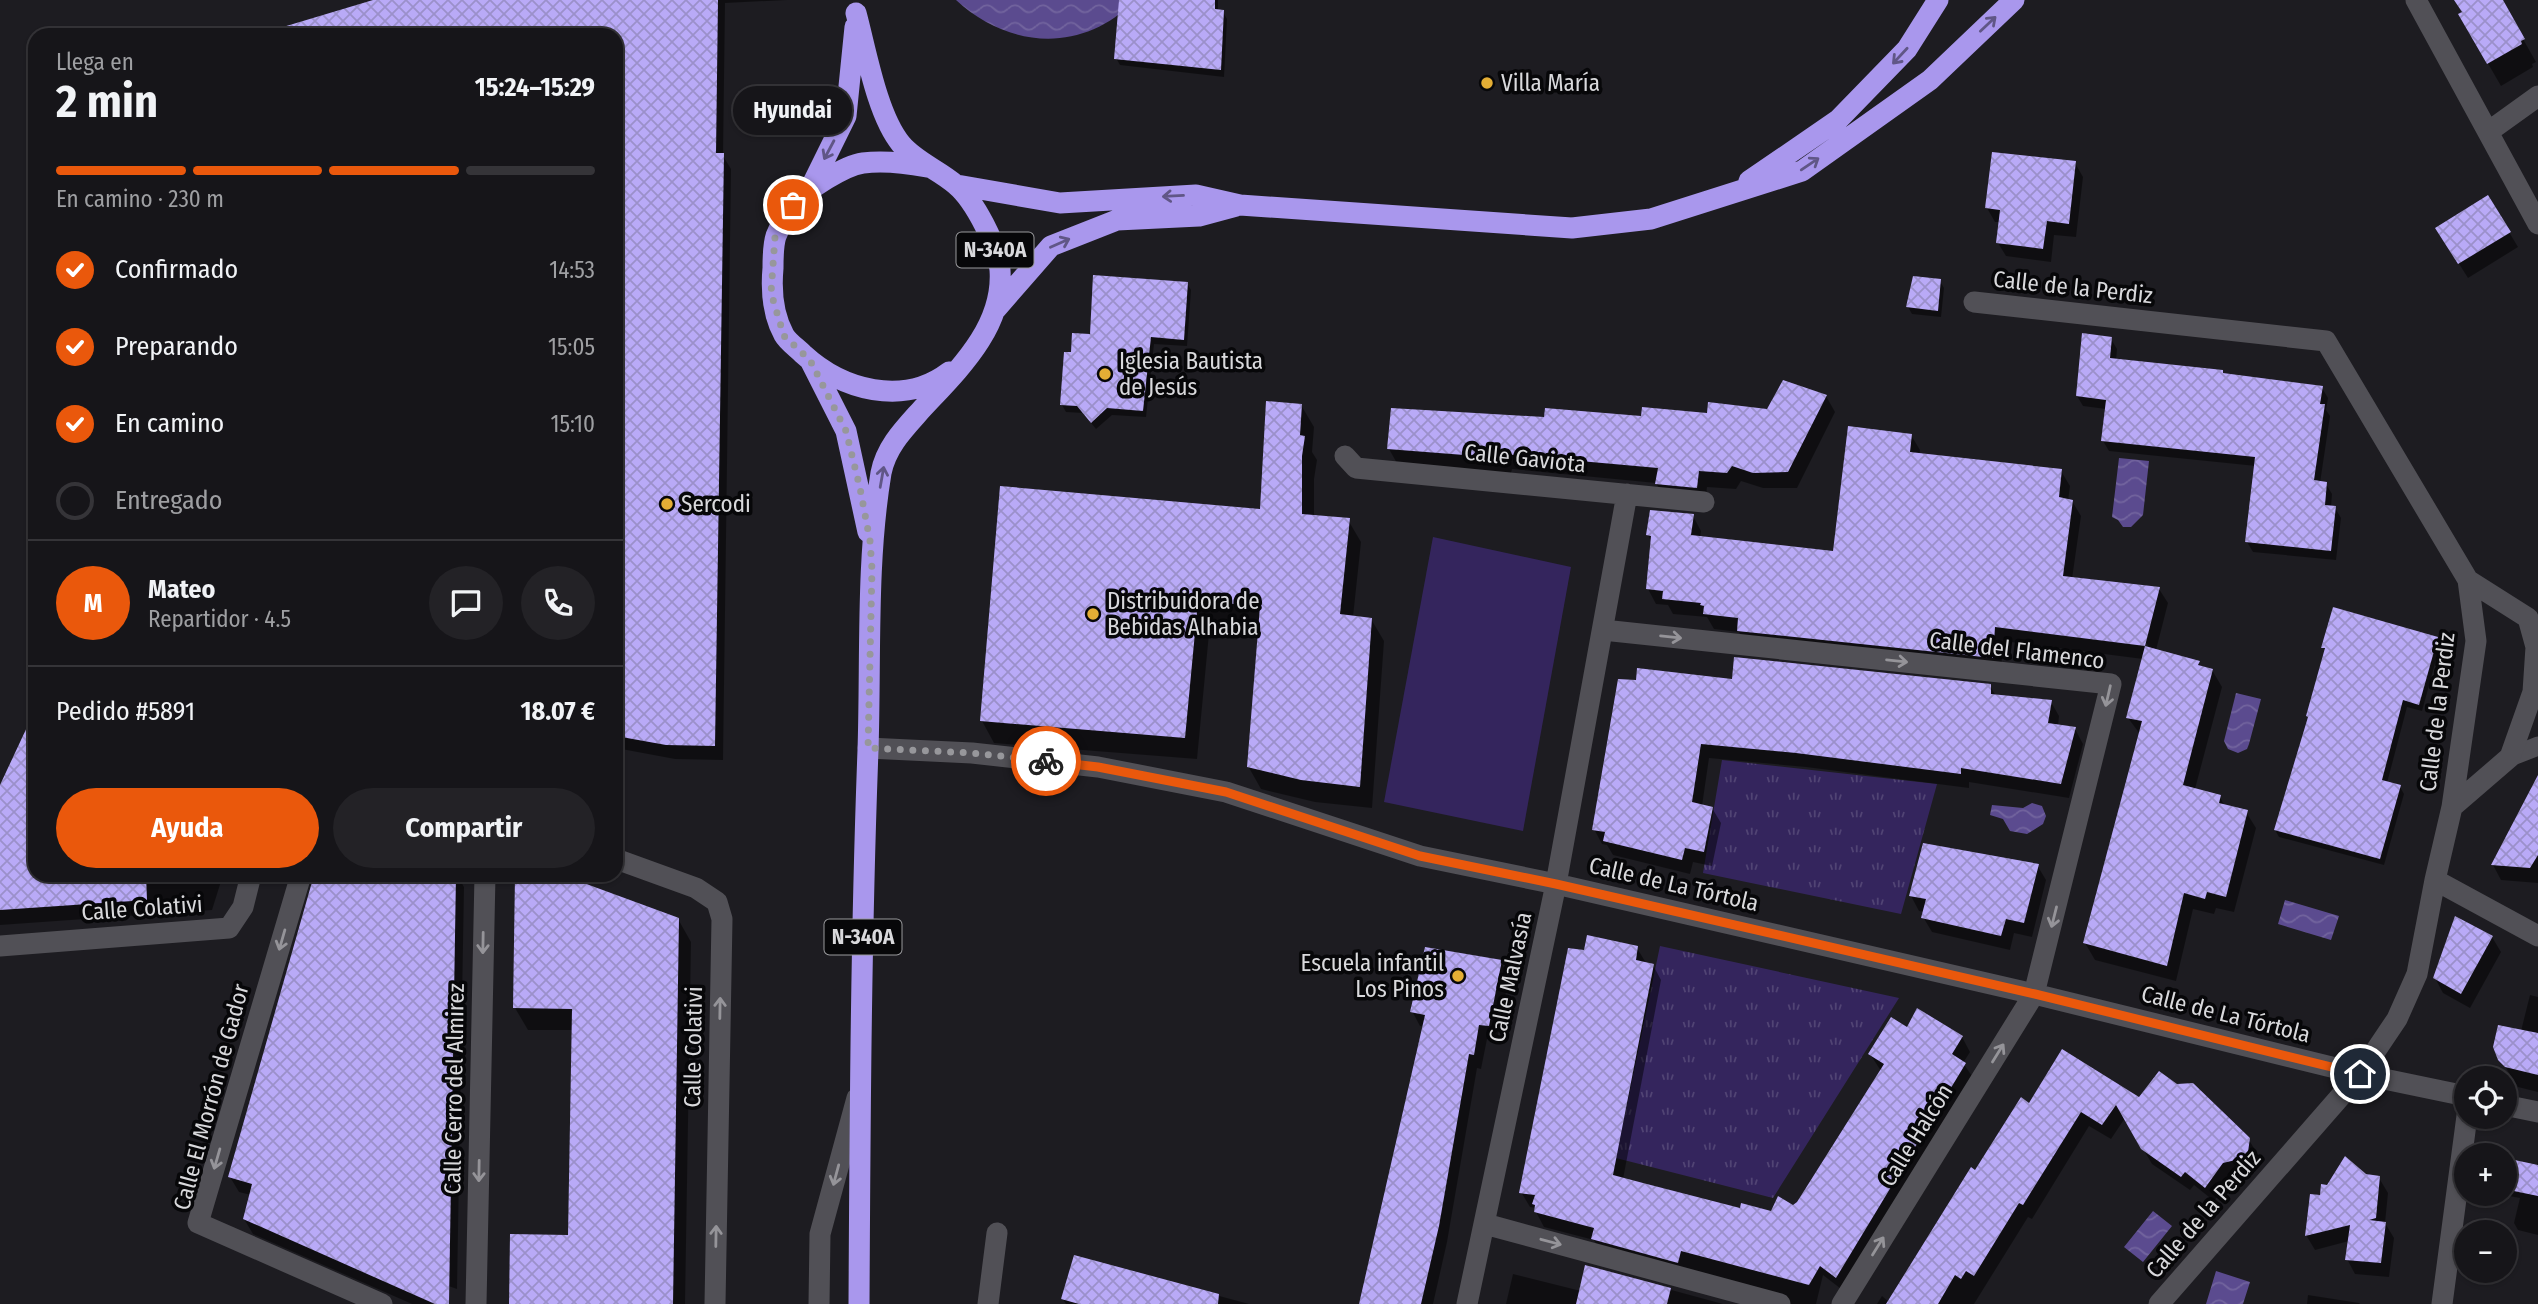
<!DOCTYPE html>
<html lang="es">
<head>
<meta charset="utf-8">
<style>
	:root { --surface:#161519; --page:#232226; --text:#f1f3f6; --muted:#9e9fa2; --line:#353438; --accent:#ea580c }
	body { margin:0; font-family:"Fira Sans Condensed",sans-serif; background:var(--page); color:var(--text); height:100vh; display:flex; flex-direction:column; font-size:26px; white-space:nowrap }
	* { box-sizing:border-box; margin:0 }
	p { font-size:23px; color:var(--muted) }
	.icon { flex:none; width:38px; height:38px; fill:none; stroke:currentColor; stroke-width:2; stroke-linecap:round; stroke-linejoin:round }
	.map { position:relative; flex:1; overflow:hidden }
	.drawer { position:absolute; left:28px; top:28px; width:595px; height:854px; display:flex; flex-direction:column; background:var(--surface); border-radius:21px; box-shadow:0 2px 5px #0004,0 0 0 2px var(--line) }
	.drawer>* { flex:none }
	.buttons { position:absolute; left:2454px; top:1066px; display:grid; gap:14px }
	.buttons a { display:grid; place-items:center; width:63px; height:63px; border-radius:50%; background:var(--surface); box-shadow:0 2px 5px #0004,0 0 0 2px var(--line); font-size:35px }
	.pin { position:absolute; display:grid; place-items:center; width:60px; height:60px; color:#fff; margin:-30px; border:4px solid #fff; border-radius:50%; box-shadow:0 2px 7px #0007 }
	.courier { position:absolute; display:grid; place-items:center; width:70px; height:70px; margin:-35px; border:5px solid #ea580c; border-radius:50%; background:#fff; color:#222; box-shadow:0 2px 9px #0007 }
	.bubble { position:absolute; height:49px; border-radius:24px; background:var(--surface); box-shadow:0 2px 5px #0004,0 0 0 2px var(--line); font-size:23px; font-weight:700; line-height:49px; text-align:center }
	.overview em { font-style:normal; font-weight:700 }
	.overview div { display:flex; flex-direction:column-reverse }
	.overview { display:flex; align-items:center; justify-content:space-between; height:119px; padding:0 28px }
	h1 { font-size:46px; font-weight:700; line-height:52px }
	.bar { display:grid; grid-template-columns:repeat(4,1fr); gap:10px 7px; align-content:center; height:84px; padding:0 28px }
	.bar i { height:9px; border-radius:5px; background:var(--line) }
	.bar .on { background:var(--accent) }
	.bar p { grid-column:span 4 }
	.line { display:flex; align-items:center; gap:18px; padding:0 28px; border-top:2px solid var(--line) }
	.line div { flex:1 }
	.round { display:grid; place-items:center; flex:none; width:74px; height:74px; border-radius:37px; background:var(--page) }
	ol { padding:0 28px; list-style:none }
	li { display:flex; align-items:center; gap:21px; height:77px }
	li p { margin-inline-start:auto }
	li .icon { padding:7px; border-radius:50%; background:var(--accent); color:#fff; stroke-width:4 }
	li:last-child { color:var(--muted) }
	li i { width:38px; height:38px; border:4px solid var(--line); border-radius:50% }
	.action { display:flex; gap:14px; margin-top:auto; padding:14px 28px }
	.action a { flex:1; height:80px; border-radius:42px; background:var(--accent); color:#fff; font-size:28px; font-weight:700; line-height:80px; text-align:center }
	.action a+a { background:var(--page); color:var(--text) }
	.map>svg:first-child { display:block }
	.green { fill:#34255d }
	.park { fill:url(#park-tufts) }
	.water { fill:url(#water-waves) }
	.shadow { fill:#0007; fill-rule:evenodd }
	.building { fill:url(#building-cross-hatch) }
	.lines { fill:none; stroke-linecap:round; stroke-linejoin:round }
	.lane { stroke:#515056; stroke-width:19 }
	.street { stroke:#515056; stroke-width:21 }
	.highway { stroke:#a997ed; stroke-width:21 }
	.oneway { stroke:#605686 }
	.oneway2 { stroke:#959499 }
	.done { stroke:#97979b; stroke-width:7; stroke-dasharray:0 12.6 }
	.route { stroke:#ea580c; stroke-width:9 }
	.poi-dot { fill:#e4ae35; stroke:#070709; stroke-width:2.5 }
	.labels { text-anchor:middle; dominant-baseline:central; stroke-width:7; stroke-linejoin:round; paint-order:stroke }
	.shield { fill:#070709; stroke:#9a9a9d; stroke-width:2 }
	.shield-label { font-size:21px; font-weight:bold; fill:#d9d9dc }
	.poi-label { font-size:23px; fill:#d9d9dc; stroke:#070709; text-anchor:start }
	.street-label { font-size:23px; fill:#d9d9dc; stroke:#070709 }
</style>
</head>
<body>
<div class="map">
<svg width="2538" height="1304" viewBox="0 0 2538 1304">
	<defs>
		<pattern id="park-tufts" width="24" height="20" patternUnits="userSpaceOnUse" patternTransform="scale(1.75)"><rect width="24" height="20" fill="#34255d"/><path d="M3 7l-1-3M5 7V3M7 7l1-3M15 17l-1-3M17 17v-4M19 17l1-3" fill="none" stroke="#514474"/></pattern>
		<pattern id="water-waves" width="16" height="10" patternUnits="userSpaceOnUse" patternTransform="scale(1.75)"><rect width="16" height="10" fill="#5b4b8f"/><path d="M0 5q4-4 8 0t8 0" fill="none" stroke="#72649e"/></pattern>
		<pattern id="building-cross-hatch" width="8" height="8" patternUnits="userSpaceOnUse" patternTransform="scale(1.75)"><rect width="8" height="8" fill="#b9aaf7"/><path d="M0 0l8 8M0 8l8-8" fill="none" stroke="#9b90ca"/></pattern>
	</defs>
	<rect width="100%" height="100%" fill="#1d1c21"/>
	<path class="green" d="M1433,537L1571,567L1523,831L1384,802Z"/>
	<path class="park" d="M1722,760L1937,784L1901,914L1703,873Z
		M1660,946L1899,998L1773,1198L1616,1158Z"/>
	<path class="water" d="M956,0H1135C1083,54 1009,49 956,0Z
		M2119,458L2149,461L2143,515L2131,527H2123L2118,520L2112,517Z
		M2236,693L2261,699L2249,744L2247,749L2238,753L2228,749L2224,741Z
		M2032,803L2042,806L2046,816L2043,824L2027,834L2010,831L2003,819L1990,815L1992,805L2023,808Z
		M2285,900L2339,916L2331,940L2278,924Z
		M2153,1211L2172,1226L2143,1262L2124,1247Z
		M2216,1271L2250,1282L2243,1304H2206Z"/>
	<path class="shadow" d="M379,0H787L725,3L723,156L731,169L723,760L675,759L616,748V35H263Z
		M1126,0H1218V11L1223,12L1227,19L1224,77L1120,65L1116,58Z
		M2474,0H2501L2536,62L2532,64L2533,67L2501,86L2460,15Z
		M2075,163L2083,177L2076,237L2054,235L2051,262L2006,256L1998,243L2000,222H1995L1987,208Z
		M2509,232L2518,247L2468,278L2446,243Z
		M1940,281L1944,288L1941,317L1912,314L1908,307Z
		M1187,283L1191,290L1187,346L1154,344L1146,417L1112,415L1096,429L1083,413L1066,412L1062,405L1072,354L1091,336Z
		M2111,339L2117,349L2116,361L2222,371L2224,375L2322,388L2328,398L2326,410L2330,416L2320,483L2326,484L2332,494L2331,507L2335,508L2341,518L2336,560L2253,552L2247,542L2256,466L2109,451L2103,441L2106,409L2083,406L2077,396Z
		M1826,396L1835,412L1797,488H1763L1741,481L1736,489L1707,487L1705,503L1666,500L1656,483L1512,469L1511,473L1398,465L1389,449L1546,419L1642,418L1768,411Z
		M1301,405L1314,427L1312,452L1317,460L1314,479V517L1348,520L1361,542L1353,617L1371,619L1384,641L1372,808L1315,802L1261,789L1248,766L1260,626L1210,623L1197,759L994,743L982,721L1261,511Z
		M1911,435L1920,450L1919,455L2061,471L2070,486L2068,501H2072L2081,516L2072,579L2159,589L2168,603L2156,650L2198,662L2201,667L2212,670L2222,687L2195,789L2220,797L2225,807L2246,812L2256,828L2234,912L2216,908L2214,914L2193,909L2176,981L2095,960L2085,943L2140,734L2128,718L2143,659L2003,641L2001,672L1747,646L1739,632L1714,629L1707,617L1673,614L1668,605L1656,604L1648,589L1652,543L1648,535L1693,516L1701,531L1700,538L1835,553ZM2142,637L2149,647H2144L2140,639Z
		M2436,638L2440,645L2422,711L2407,707L2387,783L2400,787L2404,794L2384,865L2279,837L2275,830L2309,718L2326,652L2323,647Z
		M1733,681L1990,686L1996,696L2051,702L2059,716L2058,726L2075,729L2083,744L2069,798L1969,782V788L1806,767L1709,758L1702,806L1712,808L1721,823L1712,866L1693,862L1690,874L1613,855L1607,845L1602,844L1594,829Z
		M35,718V875H223L212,910L0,925V789Z
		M2538,806V883L2501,880L2493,865Z
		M2037,865L2046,880L2032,937L2014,933L2010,950L1932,932L1923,917L1925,912L1919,911L1911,896Z
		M315,875H457L464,887L457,1289L440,1283L432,1304H412L253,1234L244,1219L251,1195L239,1192L230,1177Z
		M517,875H557L678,919L691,942L685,1304H511L570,1237L573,1030H528L515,1008Z
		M2492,937L2501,952L2470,1008L2443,993L2435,978Z
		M1637,948L1646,963L1653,965L1661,980L1623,1179L1741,1210L1772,1213L1793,1207L1799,1203L1881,1071L1870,1054L1907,1029L1962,1037L1970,1052L1963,1063L1974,1079L1845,1292L1823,1275L1816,1304H1787L1602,1254L1594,1240L1544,1227L1536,1212V1208L1530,1207L1521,1192L1586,952Z
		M1500,961L1509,976L1497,1040L1487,1039L1481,1069L1477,1068L1447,1242L1433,1304H1361L1424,1027L1420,1026L1412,1011Z
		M2530,995L2538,997V1092L2518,1087L2497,1054L2521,1031Z
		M2140,1100L2249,1140L2258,1155L2257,1164L2252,1173L2232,1177L2214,1201L2194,1185L2190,1190L2152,1164L2125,1118L2111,1139L2089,1126L2032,1219L2028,1217L1974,1304H1877L1882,1296L1889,1302L1976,1172L2030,1105Z
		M2538,1160V1235L2518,1230L2514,1223L2520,1198L2509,1196L2505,1189L2537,1166Z
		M2365,1176L2379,1178L2388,1193L2385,1223L2394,1238L2389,1277L2355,1274L2347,1259L2349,1241L2315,1250L2306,1235L2322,1197Z
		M1075,1257L1249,1304H1066L1063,1299Z
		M1587,1267L1723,1304H1506L1513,1274L1581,1291Z
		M2308,1295L2359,1303L2360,1304H2307Z"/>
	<path class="building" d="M373,0H718L716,153H724L715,746L666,745L616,736V35H285L283,27Z
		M1119,0H1215V9L1224,10L1221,70L1114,59Z
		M2454,0H2503L2525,39L2521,41L2522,44L2487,64L2458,14L2462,12Z
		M1992,152L2076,161L2069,224L2047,221L2043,249L1996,243L2000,210L1985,208Z
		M2488,195L2511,232L2458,264L2435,228Z
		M1093,275L1188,282L1184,340L1151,337L1143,411L1107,408L1091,423L1077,406L1060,405L1064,352H1071L1072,333L1090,334Z
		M1913,276L1941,279L1938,311L1906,307Z
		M2082,333L2112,337L2110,358L2223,370V373L2323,386L2320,404H2325L2314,480L2327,482L2325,505L2336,506L2331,551L2245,542L2255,457L2101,441L2106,400L2076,396Z
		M1783,380L1827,395L1788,472L1753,473L1732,466L1727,473L1699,471L1697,488L1655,484L1658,468L1503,454V458L1387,449L1391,408L1544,417L1545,408L1641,416L1642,407L1707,413L1708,402L1767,409Z
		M1266,401L1302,404L1300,435L1305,436L1302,456V514L1350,518L1340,614L1372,618L1360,787L1301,780L1247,767L1260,606L1198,601L1185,738L980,721L1000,486L1260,509Z
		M1848,426L1912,434L1910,452L2062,469L2059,497L2073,500L2063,576L2160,587L2145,646L1995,627L1993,658L1737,631L1738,618L1703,614L1704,606L1700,605L1701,603L1662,599L1663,591L1646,589L1651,536L1646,535L1650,510L1694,514L1691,535L1833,551Z
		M2333,607L2438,637L2419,705L2403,700L2382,780L2401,785L2380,859L2274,830L2308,717L2306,716L2325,648H2321Z
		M2145,646L2200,661L2198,665L2213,669L2183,785L2221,795L2219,803L2248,810L2226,897L2207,892L2205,899L2184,893L2167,966L2083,943L2142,721L2126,718Z
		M1734,657L1991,684V694L2052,700L2048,723L2076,727L2061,784L1961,768V774L1796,753L1701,744L1692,802L1713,807L1704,852L1685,848L1682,860L1603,841L1605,832L1592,830L1618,679L1636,680L1637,668L1732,679Z
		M35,710V875H146L147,900L0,910V785Z
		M2538,775V855L2530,868L2491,865Z
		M1923,843L2039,864L2024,923L2006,919L2001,936L1921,918L1926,899L1909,896Z
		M314,875H456L449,1304H435L243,1219L252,1184L228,1177Z
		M515,875H562L679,918L673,1304H509L510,1234L568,1235L572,1009L513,1008Z
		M2455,916L2493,936L2461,994L2433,978Z
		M1587,935L1638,946L1636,960L1654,964L1613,1175L1643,1183L1740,1208L1741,1203L1771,1211L1778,1196L1793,1205L1797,1202L1884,1064L1868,1054L1891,1017L1907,1027L1917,1008L1963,1036L1952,1054L1966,1063L1836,1278L1820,1266L1809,1285L1681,1251L1678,1263L1591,1239L1594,1228L1534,1212L1535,1205L1532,1204L1535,1195L1519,1193L1568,948L1584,950Z
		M1425,947L1502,960L1489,1026L1479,1025L1474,1055L1469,1054L1439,1226L1421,1304H1359L1425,1015L1410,1012Z
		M2498,1025L2538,1033V1075L2505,1067L2498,1060L2493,1047Z
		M2062,1049L2139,1097L2159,1071L2177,1084L2193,1083L2250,1138L2248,1152L2244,1158L2223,1163L2205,1188L2185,1172L2181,1177L2141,1149L2116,1105L2102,1125L2081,1112L2023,1205L2019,1203L1974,1276L1966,1271L1961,1279L1955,1275L1938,1304H1886L1971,1167L1975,1170L2021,1097L2029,1103Z
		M2345,1156L2366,1174L2380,1176L2376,1218L2369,1220L2386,1222L2381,1263L2345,1260L2350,1225L2305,1236L2310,1194L2320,1195L2321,1184L2327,1185Z
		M2510,1159L2538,1165V1196L2504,1189Z
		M1074,1255L1219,1294L1218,1304H1079L1061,1299Z
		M1585,1265L1671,1288L1667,1304H1576Z"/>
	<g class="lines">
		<path class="lane" d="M2510,757L2538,746"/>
		<path class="street" d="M2416,0L2538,224
			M2488,132L2538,96
			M1974,302L2326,341L2468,580L2476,641L2452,807L2435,880L2417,974L2397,1019L2360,1074L2159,1304
			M1345,456L1356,468L1704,502
			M1603,630L2111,684L2034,994L1842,1304
			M868,748L972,753L1098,767L1226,792L1420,856L1556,884L2034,994L2360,1074L2466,1096
			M2452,807L2510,757L2533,692L2536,647L2528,618L2468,580
			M616,859L696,888L717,902L722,919L715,1304
			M301,875L198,1223L382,1304
			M2435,880L2538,936
			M0,946L229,928L243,907L251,875
			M2504,1105L2538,1112
			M1485,1224L1780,1304
			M476,1304L485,875
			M819,1304L820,1234L857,1098
			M988,1304L997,1233
			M1467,1304L1556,884L1627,494
			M2442,1304L2467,1116"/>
		<path class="highway" d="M856,13C866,50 877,115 901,144C916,162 939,170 956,185C974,200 998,246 1000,270C1004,328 957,371 921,410C904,429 886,447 881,473C866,564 871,658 868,750C861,935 860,1119 859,1304
			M927,167C906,163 885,160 863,163C843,166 809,189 795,203C788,211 780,226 776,236C773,245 773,258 773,268C771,290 773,315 784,335C788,342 797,348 803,354C842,390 903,407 949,372
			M1749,181L1838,120L1907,49L1938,0
			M957,185L1060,203L1196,195L1240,205L1572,228L1651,219L1802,171L1930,80L2014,0
			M809,191L846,116L855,27
			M996,309L1051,246L1117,220L1199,216L1236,206
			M811,362L846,431L868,532"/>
	</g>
	<defs><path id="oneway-shaft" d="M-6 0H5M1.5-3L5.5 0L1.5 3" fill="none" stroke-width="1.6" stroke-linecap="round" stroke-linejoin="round" transform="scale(1.75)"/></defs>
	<g class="oneway">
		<use href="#oneway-shaft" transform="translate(1988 24) rotate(-43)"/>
		<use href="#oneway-shaft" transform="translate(1900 56) rotate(133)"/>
		<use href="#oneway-shaft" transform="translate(829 150) rotate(118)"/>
		<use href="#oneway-shaft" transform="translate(1810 164) rotate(-34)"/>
		<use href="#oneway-shaft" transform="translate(1173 196) rotate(177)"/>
		<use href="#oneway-shaft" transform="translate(1060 243) rotate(-24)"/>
		<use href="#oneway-shaft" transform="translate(882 477) rotate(-80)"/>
	</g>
	<g class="oneway2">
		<use href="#oneway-shaft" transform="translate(1671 637) rotate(6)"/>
		<use href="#oneway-shaft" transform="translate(1897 661) rotate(6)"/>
		<use href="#oneway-shaft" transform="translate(2108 696) rotate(103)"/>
		<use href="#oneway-shaft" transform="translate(2054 917) rotate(104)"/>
		<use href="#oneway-shaft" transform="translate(282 940) rotate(106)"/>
		<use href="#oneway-shaft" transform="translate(483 943) rotate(91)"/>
		<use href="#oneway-shaft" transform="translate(720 1008) rotate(-89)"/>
		<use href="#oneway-shaft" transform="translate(1998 1053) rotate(-58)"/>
		<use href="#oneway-shaft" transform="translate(217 1159) rotate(106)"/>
		<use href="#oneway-shaft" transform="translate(479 1171) rotate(91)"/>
		<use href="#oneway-shaft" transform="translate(836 1175) rotate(105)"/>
		<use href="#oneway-shaft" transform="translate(716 1236) rotate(-89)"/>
		<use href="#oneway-shaft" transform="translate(1551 1242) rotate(15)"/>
		<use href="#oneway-shaft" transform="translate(1878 1246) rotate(-58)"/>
	</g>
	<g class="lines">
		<path class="done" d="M793,205L775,237L771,293L784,336L810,360L846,431L860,488L870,541L872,569L868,748L972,753L1046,761"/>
		<path class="route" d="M1046,761L1098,767L1226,792L1420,856L1556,884L2035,994L2360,1074"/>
	</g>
	<g class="poi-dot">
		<circle cx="1487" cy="83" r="7"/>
		<circle cx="1105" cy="374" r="7"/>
		<circle cx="667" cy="504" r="7"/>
		<circle cx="1093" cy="614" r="7"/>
		<circle cx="1458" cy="976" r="7"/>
	</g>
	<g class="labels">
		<g class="shield">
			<rect x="956.5" y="232.5" width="77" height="35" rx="5"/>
			<rect x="824.5" y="919.5" width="77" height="35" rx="5"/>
		</g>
		<g class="shield-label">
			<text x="995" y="250">N-340A</text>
			<text x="863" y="937">N-340A</text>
		</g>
		<g class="poi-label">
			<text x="1501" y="83">Villa María</text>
			<text x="1119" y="361">Iglesia Bautista<tspan x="1119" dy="26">de Jesús</tspan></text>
			<text x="681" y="504">Sercodi</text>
			<text x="1107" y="601">Distribuidora de<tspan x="1107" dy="26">Bebidas Alhabia</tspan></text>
			<text x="1444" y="963" text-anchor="end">Escuela infantil<tspan x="1444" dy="26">Los Pinos</tspan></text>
		</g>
		<g class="street-label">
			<text transform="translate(2073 287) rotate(6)">Calle de la Perdiz</text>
			<text transform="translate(1525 458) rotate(6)">Calle Gaviota</text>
			<text transform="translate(2017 650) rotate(7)">Calle del Flamenco</text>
			<text transform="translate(2437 712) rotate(-83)">Calle de la Perdiz</text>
			<text transform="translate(1674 884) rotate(13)">Calle de La Tórtola</text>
			<text transform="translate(142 908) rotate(-4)">Calle Colativi</text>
			<text transform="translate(1510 977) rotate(-78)">Calle Malvasía</text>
			<text transform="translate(2226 1014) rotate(14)">Calle de La Tórtola</text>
			<text transform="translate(693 1047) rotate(-89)">Calle Colativi</text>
			<text transform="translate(454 1089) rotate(-89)">Calle Cerro del Almirez</text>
			<text transform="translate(211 1097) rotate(-75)">Calle El Morrón de Gador</text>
			<text transform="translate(1916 1135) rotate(-58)">Calle Halcón</text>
			<text transform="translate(2203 1214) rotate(-49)">Calle de la Perdiz</text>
		</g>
	</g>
</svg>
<div class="buttons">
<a><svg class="icon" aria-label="locate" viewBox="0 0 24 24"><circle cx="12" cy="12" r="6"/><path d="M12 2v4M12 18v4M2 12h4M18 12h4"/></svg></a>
<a>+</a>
<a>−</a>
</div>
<div class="pin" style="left:793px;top:205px;background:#ea580c"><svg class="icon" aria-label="bag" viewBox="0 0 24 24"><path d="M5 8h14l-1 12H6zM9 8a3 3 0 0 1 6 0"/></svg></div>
<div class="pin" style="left:2360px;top:1074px;background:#1f2937"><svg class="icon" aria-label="home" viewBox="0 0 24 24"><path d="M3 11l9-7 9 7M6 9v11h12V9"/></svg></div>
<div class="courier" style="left:1046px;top:761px"><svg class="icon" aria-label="bike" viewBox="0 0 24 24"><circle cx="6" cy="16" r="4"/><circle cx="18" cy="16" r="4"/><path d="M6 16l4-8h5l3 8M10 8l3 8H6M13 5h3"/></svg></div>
<div class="bubble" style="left:733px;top:86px;width:119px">Hyundai</div>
<section class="drawer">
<div class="overview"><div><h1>2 min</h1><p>Llega en</p></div><em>15:24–15:29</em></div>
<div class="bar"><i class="on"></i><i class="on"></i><i class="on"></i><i></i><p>En camino · 230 m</p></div>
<ol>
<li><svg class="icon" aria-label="check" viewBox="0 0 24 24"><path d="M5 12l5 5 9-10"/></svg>Confirmado<p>14:53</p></li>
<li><svg class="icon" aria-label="check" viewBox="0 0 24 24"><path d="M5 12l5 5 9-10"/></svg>Preparando<p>15:05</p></li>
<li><svg class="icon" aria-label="check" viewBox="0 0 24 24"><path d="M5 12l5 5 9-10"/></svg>En camino<p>15:10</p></li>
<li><i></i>Entregado</li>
</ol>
<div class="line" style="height:126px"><b class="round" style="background:var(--accent);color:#fff">M</b><div><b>Mateo</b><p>Repartidor · 4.5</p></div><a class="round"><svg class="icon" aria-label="chat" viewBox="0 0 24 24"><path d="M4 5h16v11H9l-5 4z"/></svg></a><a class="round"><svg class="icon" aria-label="phone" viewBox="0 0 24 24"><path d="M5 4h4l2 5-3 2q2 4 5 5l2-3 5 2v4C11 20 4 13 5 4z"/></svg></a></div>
<div class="line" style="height:91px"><div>Pedido #5891</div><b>18.07 €</b></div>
<div class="action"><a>Ayuda</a><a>Compartir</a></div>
</section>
</div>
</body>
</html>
